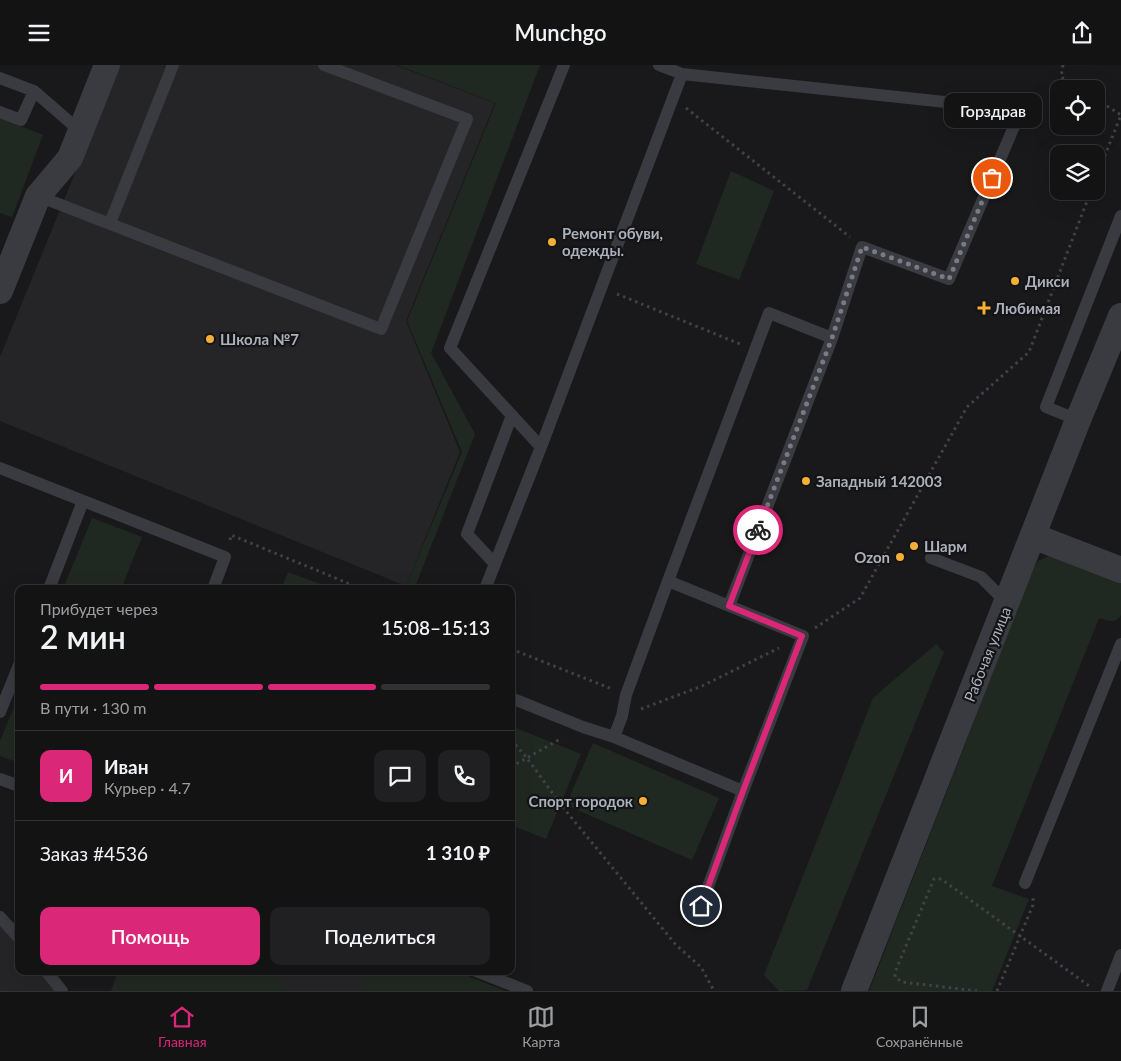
<!DOCTYPE html>
<html lang="ru">
<head>
<meta charset="utf-8">
<style>
	:root { --surface:#131314; --page:#202022; --text:#f1f3f6; --muted:#9d9ea0; --line:#323234; --accent:#db2777 }
	body { margin:0; font-family:Lato,sans-serif; background:var(--page); color:var(--text); height:100vh; display:flex; flex-direction:column; font-size:19px; white-space:nowrap }
	* { box-sizing:border-box; margin:0 }
	p { font-size:16px; color:var(--muted) }
	.icon { flex:none; width:28px; height:28px; fill:none; stroke:currentColor; stroke-width:2; stroke-linecap:round; stroke-linejoin:round }
	.map { position:relative; flex:1; overflow:hidden }
	.details { position:absolute; left:15px; top:520px; width:500px; height:390px; display:flex; flex-direction:column; background:var(--surface); border-radius:10px; box-shadow:0 5px 20px #0002,0 0 0 1px var(--line) }
	.details>* { flex:none }
	.tools { position:absolute; left:1050px; top:15px; display:grid; gap:10px }
	.tools a { display:grid; place-items:center; width:55px; height:55px; border-radius:10px; background:var(--surface); box-shadow:0 5px 20px #0002,0 0 0 1px var(--line); font-size:25px }
	.pin { position:absolute; display:grid; place-items:center; width:42px; height:42px; color:#fff; margin:-21px; border:2px solid #fff; border-radius:50%; box-shadow:0 1px 5px #0007 }
	.courier { position:absolute; display:grid; place-items:center; width:50px; height:50px; margin:-25px; border:4px solid #db2777; border-radius:50%; background:#fff; color:#222; box-shadow:0 1px 6px #0007 }
	.bubble { position:absolute; height:35px; border-radius:10px; background:var(--surface); box-shadow:0 5px 20px #0002,0 0 0 1px var(--line); font-size:16px; font-weight:600; line-height:35px; text-align:center }
	.summary em { font-style:normal; font-weight:600 }
	.summary div { display:flex; flex-direction:column-reverse }
	.summary { display:flex; align-items:center; justify-content:space-between; height:85px; padding:0 25px }
	h1 { font-size:32px; font-weight:600; line-height:38px }
	.bar { display:grid; grid-template-columns:repeat(4,1fr); gap:8px 5px; align-content:center; height:60px; padding:0 25px }
	.bar i { height:6px; border-radius:4px; background:var(--line) }
	.bar .on { background:var(--accent) }
	.bar p { grid-column:span 4 }
	.line { display:flex; align-items:center; gap:12px; padding:0 25px; border-top:1px solid var(--line) }
	.line div { flex:1 }
	.round { display:grid; place-items:center; flex:none; width:52px; height:52px; border-radius:10px; background:var(--page) }
	.action { display:flex; gap:10px; margin-top:auto; padding:10px 25px }
	.action a { flex:1; height:58px; border-radius:10px; background:var(--accent); color:#fff; font-size:20px; font-weight:600; line-height:58px; text-align:center }
	.action a+a { background:var(--page); color:var(--text) }
	header { display:flex; justify-content:space-between; align-items:center; height:65px; padding:0 25px; background:var(--surface); font-size:22px; font-weight:600 }
	.tabs { display:flex; justify-content:space-around; align-items:center; height:70px; border-top:1px solid var(--line); background:var(--surface); font-size:14px; color:var(--muted) }
	.tabs a { display:grid; justify-items:center; gap:2px }
	.tabs .on { color:var(--accent) }
	.map>svg:first-child { display:block }
	.built { fill:#252528 }
	.green { fill:#202921 }
	.lines { fill:none; stroke-linecap:round; stroke-linejoin:round }
	.path { stroke:#404247; stroke-width:3; stroke-dasharray:2.5 4; stroke-linecap:butt }
	.service { stroke:#3a3b40; stroke-width:12 }
	.minor { stroke:#3a3b40; stroke-width:26 }
	.done { stroke:#787b83; stroke-width:5; stroke-dasharray:0 9 }
	.route { stroke:#db2777; stroke-width:6 }
	.poi-dot { fill:#f5af37; stroke:#141416; stroke-width:2 }
	.labels { text-anchor:middle; dominant-baseline:central; stroke-width:4.5; stroke-linejoin:round; paint-order:stroke }
	.poi-label { font-size:15px; font-weight:bold; fill:#abb0bb; stroke:#141416; text-anchor:start }
	.street-label { font-size:15px; fill:#abb0bb; stroke:#141416 }
</style>
</head>
<body>
<header><svg class="icon" aria-label="menu" viewBox="0 0 24 24"><path d="M4 6h16M4 12h16M4 18h16"/></svg>Munchgo<svg class="icon" aria-label="share" viewBox="0 0 24 24"><path d="M12 15V3M7 8l5-5 5 5M5 13v7h14v-7"/></svg></header>
<div class="map">
<svg width="1121" height="926" viewBox="0 0 1121 926">
	<rect width="100%" height="100%" fill="#19191b"/>
	<path class="built" d="M119,0H395L495,38L406,256L460,387L406,521L0,356V292Z
		M0,857L19,879V906H42L59,926H0Z
		M118,906H371L420,926H111Z"/>
	<path class="green" d="M397,0H540L431,288L475,369L415,522L406,521L462,387L407,256L496,38Z
		M0,53L43,70L12,152L0,148Z
		M731,106L774,126L739,215L696,199Z
		M92,453L142,472L121,524H63Z
		M1051,490L1121,516V550C1115,560 1108,555 1099,553L992,821L1029,834L992,926H869L970,667L1028,512L1038,496Z
		M288,507L334,524H281Z
		M936,579L944,587L807,925L779,926L764,910L873,633Z
		M19,630V698L0,691V676Z
		M511,661L581,689L546,774L511,760Z
		M593,678L719,733L692,795L566,740Z
		M118,906H270L287,923L295,926H121L117,909Z
		M358,906H455L506,926H368L361,923Z"/>
	<g class="lines">
		<path class="path" d="M1063,0L1061,12L1080,24
			M1096,34L1121,50L1096,113
			M686,43L850,172
			M617,229L740,279
			M230,475L231,470L362,524
			M815,563L860,533L967,342L1029,287L1091,126
			M511,584L612,624
			M641,644L702,621L779,583
			M511,675L527,693L561,740L676,880L701,902L714,926
			M511,702L562,673
			M977,926L902,917L895,912V907L934,814L938,813L944,816L1092,923
			M997,926L1033,840V832"/>
		<path class="service" d="M659,0L682,9L1021,45L949,214L862,182L832,273
			M0,13L34,26L80,66
			M0,47L21,55L34,26
			M38,131L381,264L467,54L324,0
			M110,158L173,0
			M1078,355L1046,342L1121,151
			M541,382L682,9
			M0,403L225,492L213,524
			M931,493L981,512L1007,538
			M495,499L467,469L512,350
			M668,516L769,248L832,273L729,541
			M49,524L83,436
			M485,524L541,382L450,283L564,0
			M511,633L583,662L614,672L743,726L803,571L668,516L626,630L622,651L614,672
			M0,647L19,600
			M0,714L19,721
			M1025,818L1121,579
			M701,841L743,726
			M0,852L19,873
			M46,906L62,926
			M476,906L527,926
			M1107,926L1121,890"/>
		<path class="minor" d="M0,226L38,131L70,93L107,0
			M1033,471L1121,505
			M854,926L1078,355L1121,251"/>
	</g>
	<g class="lines">
		<path class="done" d="M758,465L832,273L862,182L949,214L992,113"/>
		<path class="route" d="M701,841L743,726L802,571L729,541L758,465"/>
	</g>
	<g class="poi-dot">
		<circle cx="552" cy="177" r="5"/>
		<circle cx="1015" cy="216" r="5"/>
		<path d="M981.5 235.5h5v5h5v5h-5v5h-5v-5h-5v-5h5z"/>
		<circle cx="210" cy="274" r="5"/>
		<circle cx="806" cy="416" r="5"/>
		<circle cx="914" cy="481" r="5"/>
		<circle cx="900" cy="492" r="5"/>
		<circle cx="643" cy="736" r="5"/>
	</g>
	<g class="labels">
		<g class="poi-label">
			<text x="562" y="168">Ремонт обуви,<tspan x="562" dy="17">одежды.</tspan></text>
			<text x="1025" y="216">Дикси</text>
			<text x="994" y="243">Любимая</text>
			<text x="220" y="274">Школа №7</text>
			<text x="816" y="416">Западный 142003</text>
			<text x="924" y="481">Шарм</text>
			<text x="890" y="492" text-anchor="end">Ozon</text>
			<text x="633" y="736" text-anchor="end">Спорт городок</text>
		</g>
		<g class="street-label">
			<text transform="translate(987 589) rotate(-68)">Рабочая улица</text>
		</g>
	</g>
</svg>
<div class="tools">
<a><svg class="icon" aria-label="locate" viewBox="0 0 24 24"><circle cx="12" cy="12" r="6"/><path d="M12 2v4M12 18v4M2 12h4M18 12h4"/></svg></a>
<a><svg class="icon" aria-label="layers" viewBox="0 0 24 24"><path d="M12 4l9 5-9 5-9-5zM3 14l9 5 9-5"/></svg></a>
</div>
<div class="pin" style="left:992px;top:113px;background:#ea580c"><svg class="icon" aria-label="bag" viewBox="0 0 24 24"><path d="M5 8h14l-1 12H6zM9 8a3 3 0 0 1 6 0"/></svg></div>
<div class="pin" style="left:701px;top:841px;background:#1f2937"><svg class="icon" aria-label="home" viewBox="0 0 24 24"><path d="M3 11l9-7 9 7M6 9v11h12V9"/></svg></div>
<div class="courier" style="left:758px;top:465px"><svg class="icon" aria-label="bike" viewBox="0 0 24 24"><circle cx="6" cy="16" r="4"/><circle cx="18" cy="16" r="4"/><path d="M6 16l4-8h5l3 8M10 8l3 8H6M13 5h3"/></svg></div>
<div class="bubble" style="left:944px;top:28px;width:98px">Горздрав</div>
<section class="details">
<div class="summary"><div><h1>2 мин</h1><p>Прибудет через</p></div><em>15:08–15:13</em></div>
<div class="bar"><i class="on"></i><i class="on"></i><i class="on"></i><i></i><p>В пути · 130 m</p></div>
<div class="line" style="height:90px"><b class="round" style="background:var(--accent);color:#fff">И</b><div><b>Иван</b><p>Курьер · 4.7</p></div><a class="round"><svg class="icon" aria-label="chat" viewBox="0 0 24 24"><path d="M4 5h16v11H9l-5 4z"/></svg></a><a class="round"><svg class="icon" aria-label="phone" viewBox="0 0 24 24"><path d="M5 4h4l2 5-3 2q2 4 5 5l2-3 5 2v4C11 20 4 13 5 4z"/></svg></a></div>
<div class="line" style="height:65px"><div>Заказ #4536</div><b>1 310 ₽</b></div>
<div class="action"><a>Помощь</a><a>Поделиться</a></div>
</section>
</div>
<nav class="tabs">
<a class="on"><svg class="icon" aria-label="home" viewBox="0 0 24 24"><path d="M3 11l9-7 9 7M6 9v11h12V9"/></svg>Главная</a>
<a><svg class="icon" aria-label="map" viewBox="0 0 24 24"><path d="M3 6l6-2 6 2 6-2v14l-6 2-6-2-6 2zM9 4v14M15 6v14"/></svg>Карта</a>
<a><svg class="icon" aria-label="saved" viewBox="0 0 24 24"><path d="M7 4h10v16l-5-4-5 4z"/></svg>Сохранённые</a>
</nav>
</body>
</html>
